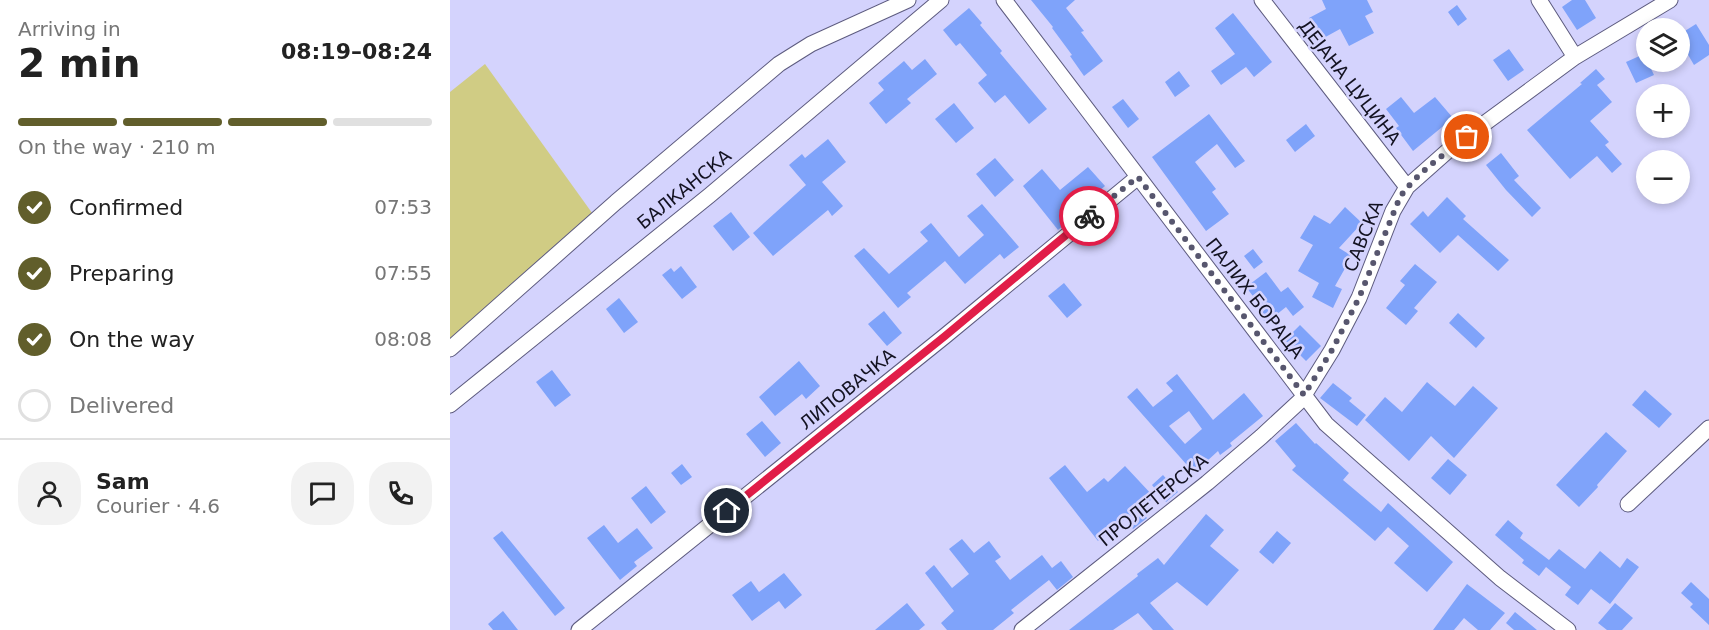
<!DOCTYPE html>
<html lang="en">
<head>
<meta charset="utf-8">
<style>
	:root { --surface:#fff; --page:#f2f2f2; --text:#222; --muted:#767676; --line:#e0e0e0; --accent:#615e2b }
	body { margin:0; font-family:"DejaVu Sans",sans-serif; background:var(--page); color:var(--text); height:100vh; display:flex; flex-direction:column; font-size:22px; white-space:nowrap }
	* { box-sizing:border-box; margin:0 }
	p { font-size:20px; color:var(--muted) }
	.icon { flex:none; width:33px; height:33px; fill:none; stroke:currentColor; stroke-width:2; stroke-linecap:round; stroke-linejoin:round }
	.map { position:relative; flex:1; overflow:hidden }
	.details { display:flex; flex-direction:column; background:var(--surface); width:450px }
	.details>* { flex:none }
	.buttons { position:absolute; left:1186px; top:18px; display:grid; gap:12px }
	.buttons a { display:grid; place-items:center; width:54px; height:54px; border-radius:50%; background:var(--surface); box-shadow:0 3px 9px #0003; font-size:30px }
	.pin { position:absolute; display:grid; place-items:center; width:51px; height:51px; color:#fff; margin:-26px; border:3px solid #fff; border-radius:50%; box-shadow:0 2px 6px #0007 }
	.courier { position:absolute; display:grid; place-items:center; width:60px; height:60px; margin:-30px; border:4px solid #e11d48; border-radius:50%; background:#fff; color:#222; box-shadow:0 2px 8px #0007 }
	.overview em { font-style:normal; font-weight:600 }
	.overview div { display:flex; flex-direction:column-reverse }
	.overview { display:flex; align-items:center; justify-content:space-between; height:102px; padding:0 18px }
	h1 { font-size:39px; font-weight:600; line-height:45px }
	.bar { display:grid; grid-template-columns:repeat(4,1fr); gap:9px 6px; align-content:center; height:72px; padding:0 18px }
	.bar i { height:8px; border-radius:4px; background:var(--line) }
	.bar .current { background:var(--accent) }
	.bar p { grid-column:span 4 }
	.line { display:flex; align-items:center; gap:15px; padding:0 18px; border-top:2px solid var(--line) }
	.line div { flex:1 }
	.round { display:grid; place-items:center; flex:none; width:63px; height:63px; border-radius:24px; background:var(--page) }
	ol { padding:0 18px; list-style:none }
	li { display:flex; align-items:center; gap:18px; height:66px }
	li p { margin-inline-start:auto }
	li .icon { padding:6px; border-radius:50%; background:var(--accent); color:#fff; stroke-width:4 }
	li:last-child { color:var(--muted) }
	li i { width:33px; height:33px; border:3px solid var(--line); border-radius:50% }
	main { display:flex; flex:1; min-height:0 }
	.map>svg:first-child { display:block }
	.green { fill:#d0cc84 }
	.building { fill:#7fa3fa; fill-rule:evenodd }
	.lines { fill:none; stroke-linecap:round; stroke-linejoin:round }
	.minor-casing { stroke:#5d5b7f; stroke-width:17 }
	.minor { stroke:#fff; stroke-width:15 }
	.done { stroke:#57566e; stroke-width:6; stroke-dasharray:0 10.8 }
	.route { stroke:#e11d48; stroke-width:8 }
	.labels { text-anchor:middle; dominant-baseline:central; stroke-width:5; stroke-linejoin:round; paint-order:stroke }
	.street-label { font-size:18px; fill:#131221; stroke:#d4d3fd }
</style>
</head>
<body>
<main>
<section class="details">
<div class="overview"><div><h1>2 min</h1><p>Arriving in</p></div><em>08:19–08:24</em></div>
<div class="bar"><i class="current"></i><i class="current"></i><i class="current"></i><i></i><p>On the way · 210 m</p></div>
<ol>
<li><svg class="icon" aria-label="check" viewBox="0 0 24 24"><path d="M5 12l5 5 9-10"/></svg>Confirmed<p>07:53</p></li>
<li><svg class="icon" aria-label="check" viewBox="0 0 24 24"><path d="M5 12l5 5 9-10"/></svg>Preparing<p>07:55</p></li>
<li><svg class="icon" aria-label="check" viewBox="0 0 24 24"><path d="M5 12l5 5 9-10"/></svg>On the way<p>08:08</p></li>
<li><i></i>Delivered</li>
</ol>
<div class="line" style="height:108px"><a class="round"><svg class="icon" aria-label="person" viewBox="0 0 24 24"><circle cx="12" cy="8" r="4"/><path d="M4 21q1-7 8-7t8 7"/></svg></a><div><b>Sam</b><p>Courier · 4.6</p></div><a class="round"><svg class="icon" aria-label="chat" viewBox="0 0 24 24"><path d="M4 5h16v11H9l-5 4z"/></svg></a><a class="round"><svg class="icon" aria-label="phone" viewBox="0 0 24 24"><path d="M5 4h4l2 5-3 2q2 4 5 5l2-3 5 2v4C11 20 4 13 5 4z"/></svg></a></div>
</section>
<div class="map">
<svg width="1259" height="630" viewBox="0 0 1259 630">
	<rect width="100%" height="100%" fill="#d4d3fd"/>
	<path class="green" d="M35,64L145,217L0,342V92Z"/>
	<path class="building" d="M581,0H625L616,8L634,31L631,32L653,61L634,76L620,56L622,55L602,28L603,27Z
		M872,0H917L923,12L915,16L924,33L899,46L890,29L870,40L859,18L876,9Z
		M1122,0H1135L1146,18L1127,30L1112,7Z
		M1007,5L1017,19L1008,26L998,12Z
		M519,8L532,23L530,25L552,51L550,53L597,109L579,124L555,95L545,103L528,83L537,75L510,43L506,46L493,30Z
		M783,13L822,62L804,77L796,67L771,85L761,71L785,54L765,28Z
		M1246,24L1259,45V55L1244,65L1230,41V34Z
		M1059,49L1074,70L1058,81L1043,60Z
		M1194,54L1204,75L1186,83L1176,62Z
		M475,59L487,74L457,99L461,103L436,124L419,103L434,90L428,83L454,61L462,70Z
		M1146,69L1155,79L1147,85L1162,102L1140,121L1159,142L1155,145L1172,164L1162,173L1147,156L1120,179L1077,130L1132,84L1130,83Z
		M729,71L740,86L725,97L715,82Z
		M951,97L964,113L985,97L1003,118L963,151L946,128L949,126L936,109Z
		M673,99L689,119L678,128L662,107Z
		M504,103L524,128L506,143L485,119Z
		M759,114L795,161L785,168L767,144L745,162L766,189L762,192L779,214L756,231L702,157Z
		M856,124L865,136L845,152L836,140Z
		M378,139L396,162L372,182L393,206L382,216L378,210L323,256L303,233L356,185L339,165L352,154L355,158Z
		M1051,153L1069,176L1064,180L1091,208L1082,217L1056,190L1036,165Z
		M545,158L564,180L545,197L526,174Z
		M638,167L655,186L626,211L628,213L608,230L573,186L592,169L610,190Z
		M997,197L1016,216L1013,219L1059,260L1048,271L1008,235L990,253L960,224L973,211L978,217Z
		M532,204L569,247L554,259L550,254L515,284L495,261L457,293L461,297L448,308L404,256L414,248L439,274L478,241L470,232L481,223L509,257L534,235L517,216Z
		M895,207L912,223L889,248L902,256L885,286L892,289L883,308L862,297L869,283L848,271L863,245L850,238L864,215L880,224Z
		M281,212L300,237L283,251L263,226Z
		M803,249L813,262L804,269L794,256Z
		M965,264L987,282L964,308L968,311L956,325L936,308L955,285L950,281Z
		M231,266L247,287L232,299L212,275L221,268L224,272Z
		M816,272L831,292L838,287L854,307L843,316L836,307L816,323L807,312L812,308L796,287Z
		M614,283L632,305L617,318L598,296Z
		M169,298L188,322L174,333L156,309Z
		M434,311L452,333L437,346L418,324Z
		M1008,313L1035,338L1026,348L999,323Z
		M850,325L871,346L856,361L835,340Z
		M349,361L370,386L356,399L352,394L325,416L309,397Z
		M102,370L121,395L105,407L86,382Z
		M727,374L763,420L794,393L813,416L780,443L782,446L770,455L768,451L744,473L677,397L687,388L703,407L723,391L716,383ZM739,411L752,429L735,444L719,426Z
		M977,382L1005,406L1023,386L1048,408L1004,458L981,436L959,461L915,420L935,397L952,412Z
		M883,383L902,398L899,401L916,415L907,426L870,398Z
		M1195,390L1222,414L1209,428L1182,405Z
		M312,421L331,443L315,457L296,434Z
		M846,423L865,444L866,443L899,473L893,480L931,512L938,503L1003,562L977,592L944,563L959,546L938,527L925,541L842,470L846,466L825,441Z
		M1156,432L1177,451L1147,485L1148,487L1129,507L1106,485Z
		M998,459L1017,475L1000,495L981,478Z
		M232,464L242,477L231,485L221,473Z
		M615,465L637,492L654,478L658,482L675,466L704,497L690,510L697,518L683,529L675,519L648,541L599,478Z
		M713,475L728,492L716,502L702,485Z
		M196,486L216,512L201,524L181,498Z
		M756,514L774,530L760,546L789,570L757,606L727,582L700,603L724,630H703L688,613L663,630H619L688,576L687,574L708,558L714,565Z
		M1058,520L1073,533L1070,538L1099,560L1109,549L1135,569L1150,551L1170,568L1177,558L1189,567L1160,604L1141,589L1128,605L1115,595L1121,587L1096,567L1089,576L1072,563L1074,560L1045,535Z
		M154,525L168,543L187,528L203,548L184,562L187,566L170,580L137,538Z
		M52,531L115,608L105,616L43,538Z
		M827,531L841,543L823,564L809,552Z
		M512,539L524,553L539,541L551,557L545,561L560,580L592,555L602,568L611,561L623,577L607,590L599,580L561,610L564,613L543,630H497L491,623L504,611L475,573L484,565L502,588L519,574L499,549Z
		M334,573L352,595L335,609L329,601L302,621L282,595L301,581L309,592Z
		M1241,582L1259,599V625L1240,607L1243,604L1231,593Z
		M1017,584L1055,613L1040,630H1028L1014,618L1004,630H983Z
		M457,603L475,625L469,630H425Z
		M1165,603L1183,618L1172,630H1157L1148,623Z
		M53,611L68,630H43L38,624Z
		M1065,612L1087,630H1064L1056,623Z"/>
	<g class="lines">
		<defs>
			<path id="minor" d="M554,0L876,424L1050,578L1118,630
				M812,0L957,187
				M1089,0L1125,57
				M0,349L166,202L329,64L361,44L458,0
				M0,405L260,195L491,0
				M1178,504L1259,428
				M129,630L495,336L688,177
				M572,630L757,483L811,437L851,400L882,350L909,298L943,211L957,187L1001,148L1125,57L1220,0"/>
		</defs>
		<use href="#minor" class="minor-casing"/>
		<use href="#minor" class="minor"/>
	</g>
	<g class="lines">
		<path class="done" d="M639,216L688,177L854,395L882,350L909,298L950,197C967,173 993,155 1017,137"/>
		<path class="route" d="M277,511L495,336L639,216"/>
	</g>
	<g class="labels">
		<g class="street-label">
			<text transform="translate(900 82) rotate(52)">ДЕЈАНА ЦУЦИНА</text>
			<text transform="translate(234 189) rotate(-39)">БАЛКАНСКА</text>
			<text transform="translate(913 236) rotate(-68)">САВСКА</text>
			<text transform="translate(805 298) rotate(52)">ПАЛИХ БОРАЦА</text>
			<text transform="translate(397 389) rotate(-39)">ЛИПОВАЧКА</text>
			<text transform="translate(703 500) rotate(-39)">ПРОЛЕТЕРСКА</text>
		</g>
	</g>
</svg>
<div class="buttons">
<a><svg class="icon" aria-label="layers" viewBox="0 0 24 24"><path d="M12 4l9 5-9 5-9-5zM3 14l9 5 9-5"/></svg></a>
<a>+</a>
<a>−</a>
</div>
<div class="pin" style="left:1017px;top:137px;background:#ea580c"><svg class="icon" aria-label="bag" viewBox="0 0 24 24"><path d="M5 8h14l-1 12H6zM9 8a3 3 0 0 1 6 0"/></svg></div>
<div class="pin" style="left:277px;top:511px;background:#1f2937"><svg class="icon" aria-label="home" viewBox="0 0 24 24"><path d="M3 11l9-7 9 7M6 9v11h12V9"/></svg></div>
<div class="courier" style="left:639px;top:216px"><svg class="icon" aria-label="bike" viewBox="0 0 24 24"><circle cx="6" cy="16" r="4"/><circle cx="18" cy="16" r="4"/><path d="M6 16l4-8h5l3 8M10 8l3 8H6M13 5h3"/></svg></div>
</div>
</main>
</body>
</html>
